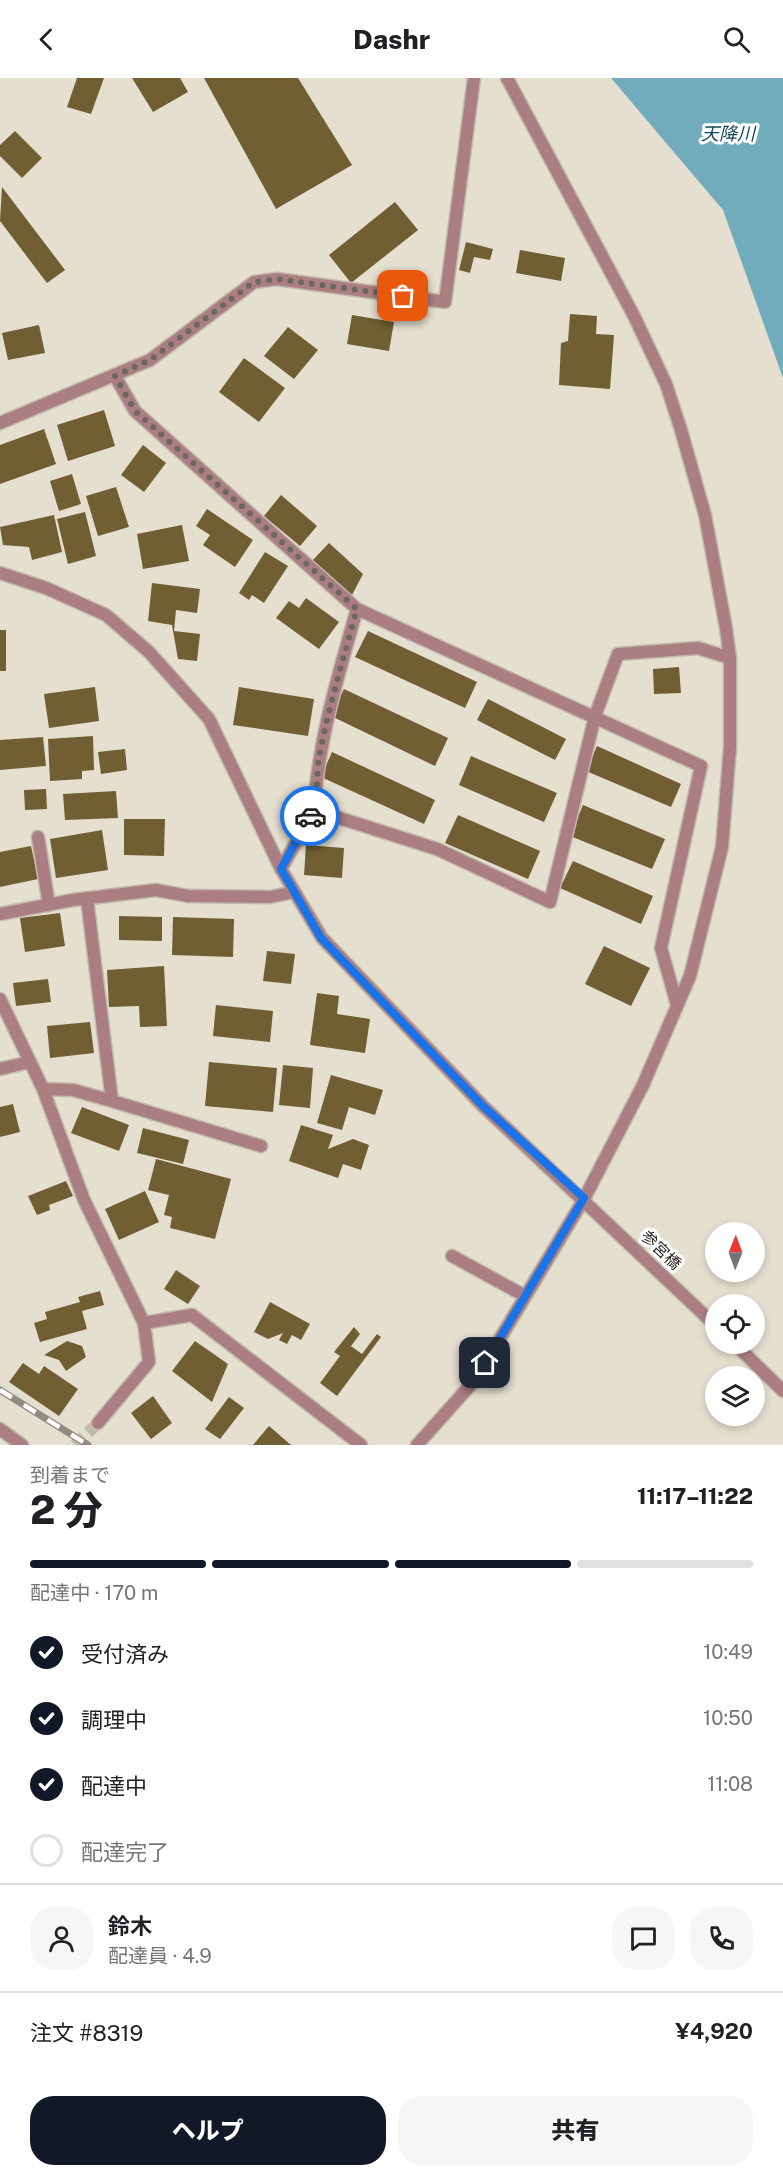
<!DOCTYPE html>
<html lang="ja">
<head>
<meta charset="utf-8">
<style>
	:root { --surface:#fff; --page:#f6f6f6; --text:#202124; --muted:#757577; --line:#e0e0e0; --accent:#111827 }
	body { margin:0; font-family:"Public Sans","Noto Sans JP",sans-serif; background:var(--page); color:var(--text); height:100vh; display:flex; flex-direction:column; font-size:22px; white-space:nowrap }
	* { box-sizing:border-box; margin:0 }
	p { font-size:20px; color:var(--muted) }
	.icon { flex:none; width:33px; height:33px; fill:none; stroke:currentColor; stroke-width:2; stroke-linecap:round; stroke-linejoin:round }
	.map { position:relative; height:1367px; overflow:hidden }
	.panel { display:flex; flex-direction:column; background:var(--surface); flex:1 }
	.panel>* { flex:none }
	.needle { width:39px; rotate:1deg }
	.tools { position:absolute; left:705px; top:1144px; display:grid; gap:12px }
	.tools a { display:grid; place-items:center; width:60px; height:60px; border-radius:50%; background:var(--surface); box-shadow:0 3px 9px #0003; font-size:30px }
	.pin { position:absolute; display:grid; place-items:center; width:51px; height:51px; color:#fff; margin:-26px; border-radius:12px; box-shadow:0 3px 9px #0006 }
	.courier { position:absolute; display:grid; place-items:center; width:60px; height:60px; margin:-30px; border:4px solid #1a73e8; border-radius:50%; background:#fff; color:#222; box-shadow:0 2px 8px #0007 }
	.head em { font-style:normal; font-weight:800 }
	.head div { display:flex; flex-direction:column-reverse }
	.head { display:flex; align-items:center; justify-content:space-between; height:102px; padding:0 30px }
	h1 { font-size:39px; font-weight:800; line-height:45px }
	.bar { display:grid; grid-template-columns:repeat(4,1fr); gap:9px 6px; align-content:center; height:72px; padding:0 30px }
	.bar i { height:8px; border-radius:4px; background:var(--line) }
	.bar .on { background:var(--accent) }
	.bar p { grid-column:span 4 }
	.line { display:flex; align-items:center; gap:15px; padding:0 30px; border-top:2px solid var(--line) }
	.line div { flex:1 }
	.round { display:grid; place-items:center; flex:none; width:63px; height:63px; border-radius:24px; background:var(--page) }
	ol { padding:0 30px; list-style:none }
	li { display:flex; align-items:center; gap:18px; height:66px }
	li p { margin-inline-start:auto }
	li .icon { padding:6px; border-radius:50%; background:var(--accent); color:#fff; stroke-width:4 }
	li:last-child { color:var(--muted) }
	li i { width:33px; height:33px; border:3px solid var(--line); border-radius:50% }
	.action { display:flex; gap:12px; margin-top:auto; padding:12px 30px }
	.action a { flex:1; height:69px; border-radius:24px; background:var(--accent); color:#fff; font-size:24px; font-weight:800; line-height:69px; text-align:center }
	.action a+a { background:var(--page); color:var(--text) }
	header { display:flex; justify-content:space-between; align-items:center; height:78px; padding:0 30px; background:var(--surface); font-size:27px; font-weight:800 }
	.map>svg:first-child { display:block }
	.water { fill:#71acbd }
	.building { fill:#715e32 }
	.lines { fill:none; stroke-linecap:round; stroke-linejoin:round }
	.minor-tunnel { stroke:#c0baad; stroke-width:12; stroke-dasharray:12 6; stroke-linecap:butt }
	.minor-casing { stroke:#c0baad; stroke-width:15 }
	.tertiary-casing { stroke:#c0baad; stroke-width:15 }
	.minor { stroke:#ab7e83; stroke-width:12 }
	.tertiary { stroke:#ab7e83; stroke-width:12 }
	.rail-casing { stroke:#908c81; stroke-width:7 }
	.rail { stroke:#fff; stroke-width:4.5; stroke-dasharray:14; stroke-linecap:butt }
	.done { stroke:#6b685f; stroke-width:6; stroke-dasharray:0 10.8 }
	.route { stroke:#1a73e8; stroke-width:8 }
	.labels { text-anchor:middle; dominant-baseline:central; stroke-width:6; stroke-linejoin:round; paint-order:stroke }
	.street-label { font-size:16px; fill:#2a2822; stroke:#fff }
	.water-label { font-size:18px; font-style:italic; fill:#114653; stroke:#fff }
</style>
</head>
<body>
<header><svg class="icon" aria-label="back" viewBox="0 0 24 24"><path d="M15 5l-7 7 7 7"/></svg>Dashr<svg class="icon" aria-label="search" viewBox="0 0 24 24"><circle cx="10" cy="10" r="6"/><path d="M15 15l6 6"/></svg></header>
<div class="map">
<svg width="783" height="1367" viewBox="0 0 783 1367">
	<rect width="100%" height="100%" fill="#e5dfd0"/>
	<path class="water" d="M611,0H783V300L723,132Z"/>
	<path class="building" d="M77,0H104L91,36L67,29Z
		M132,0H180L188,14L153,34Z
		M204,0H298L352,87L276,131Z
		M15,53L42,80L22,100L0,78V67Z
		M2,109L65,192L47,205L0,143Z
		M395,124L418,152L351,205L329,177Z
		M466,164L493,171L490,182L474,179L470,195L459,192Z
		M520,172L565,180L561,203L516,195Z
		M570,236L597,238L596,256L614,257L610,311L559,307L561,265L568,263Z
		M352,237L394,244L389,273L347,266Z
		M39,247L45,275L8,282L2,255Z
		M288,249L318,272L294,301L264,278Z
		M244,280L285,310L259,344L219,314Z
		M104,332L115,368L68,383L57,347Z
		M44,351L56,386L0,406V367Z
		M143,367L166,385L144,414L121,397Z
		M72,396L81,426L59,433L50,403Z
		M116,409L129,449L98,458L86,418Z
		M281,417L317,448L300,468L264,438Z
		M207,431L253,462L235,489L203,467L210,457L196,448Z
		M85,434L96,478L68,486L57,441Z
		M54,437L62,474L32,482L29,469L3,467L0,449Z
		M182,447L189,483L143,491L137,456Z
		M329,465L363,496L351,519L312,483Z
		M265,474L288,488L264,525L252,517L249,522L239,515Z
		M152,505L200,511L197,535L176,532L174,553L200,556L197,583L178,581L172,547L148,543Z
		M306,520L339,544L319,571L276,540L289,523L299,530Z
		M0,552H6V593H0Z
		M368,553L477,604L465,630L355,579Z
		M679,589L681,615L654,616L653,591Z
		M95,609L99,643L49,650L44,616Z
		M239,609L314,621L308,658L233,647Z
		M344,611L448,660L435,688L331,638Z
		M488,621L566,661L555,682L477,642Z
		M93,658L94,692L82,693V701L50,703L48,661Z
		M43,659L46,688L0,692V662Z
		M597,668L681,706L671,729L586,693Z
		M125,671L127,692L101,696L98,674Z
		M332,674L435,722L424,746L321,699Z
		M471,678L557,715L544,744L459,707Z
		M46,711L47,731L25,732L24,712Z
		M116,713L118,740L65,742L63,716Z
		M583,727L665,761L652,791L570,758Z
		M458,737L540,773L528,801L445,765Z
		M124,741H165L164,778L124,777Z
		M102,752L108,792L56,800L50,761Z
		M306,767L344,770L342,800L304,797Z
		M31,768L38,801L0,809V774Z
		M573,783L653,818L641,846L560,810Z
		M60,835L65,868L25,874L20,840Z
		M119,838L162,839V863L119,862Z
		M173,839L234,841L233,879L172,877Z
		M604,868L650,890L631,928L585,906Z
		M267,873L295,876L291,906L263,903Z
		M164,888L167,948L140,949L139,928L109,929L107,892Z
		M48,901L51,924L16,928L13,905Z
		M317,915L339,918L337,936L370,941L365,975L310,967Z
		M216,927L273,933L270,964L213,958Z
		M90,944L94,975L50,980L47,948Z
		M209,984L277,990L273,1034L205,1028Z
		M283,987L313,990L310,1030L279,1027Z
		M331,997L383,1012L375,1037L349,1029L342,1052L317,1045Z
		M13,1026L20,1054L0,1059V1029Z
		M82,1029L129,1047L119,1073L71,1055Z
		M301,1047L333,1057L328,1071L353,1061L369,1067L361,1092L343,1086L338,1100L289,1083Z
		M143,1050L189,1062L183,1086L137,1075Z
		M156,1081L231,1101L215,1161L170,1150L172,1139L164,1137L169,1117L148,1112Z
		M66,1103L73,1118L49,1127L50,1132L37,1137L28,1118Z
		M145,1113L159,1144L119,1162L105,1131Z
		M176,1192L200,1208L188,1226L164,1211Z
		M100,1213L104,1227L82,1233L87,1251L40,1264L34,1245L47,1241L45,1234L80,1224L78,1219Z
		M270,1224L310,1246L301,1262L292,1257L287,1266L279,1262L283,1255L268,1261L254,1254Z
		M354,1249L360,1256L351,1268L362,1276L377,1256L381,1259L337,1318L320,1305L340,1278L334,1274Z
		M67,1263L82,1268L86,1279L66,1293L59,1282L44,1277Z
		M195,1263L228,1286L212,1324L172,1293Z
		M23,1285L39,1296L44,1288L78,1311L59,1338L9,1304Z
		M153,1318L172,1345L151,1361L131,1335Z
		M229,1319L244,1330L220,1361L205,1351Z
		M269,1348L291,1367H253Z"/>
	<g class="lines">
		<path class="minor-tunnel" d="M75,1367L98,1345"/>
		<defs>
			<path id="minor" d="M115,298L135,333L357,531L701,688L661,870L677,927
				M0,345L150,282L254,204L277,201L445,224L474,0
				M314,732C318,663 338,598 357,531
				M38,759L49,827
				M281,791L314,732L437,771L550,824L595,638L618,576L698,570L730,580
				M0,836L73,822L156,812L188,818L270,819L294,814
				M0,921L43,1011L84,1122L144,1245L149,1284L98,1345
				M0,991L30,984
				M43,1011L73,1012L112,1023L87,821
				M112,1023L261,1068
				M452,1178L525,1218
				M144,1245L192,1237L361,1367
				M0,1351L22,1367
				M417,1367L475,1302L584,1121L643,1007L690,898L722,769L730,669V580L726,550L705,437L681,352L666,306L634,238L507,0"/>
			<path id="tertiary" d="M0,495L46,510L106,537L149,574L209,641L281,791L322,860L483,1028L716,1248
				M735,1266L783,1313"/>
		</defs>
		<use href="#minor" class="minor-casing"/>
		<use href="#tertiary" class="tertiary-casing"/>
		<use href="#minor" class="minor"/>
		<use href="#tertiary" class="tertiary"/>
		<defs>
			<path id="rail" d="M0,1312L88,1367"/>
		</defs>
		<use href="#rail" class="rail-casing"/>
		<use href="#rail" class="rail"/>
	</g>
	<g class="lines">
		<path class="done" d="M310,738C319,723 316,697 319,679C329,629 343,581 357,531L135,333L115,298L150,282L254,204L277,201L403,218"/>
		<path class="route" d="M310,738L281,791L321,860L483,1028L584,1120L485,1285"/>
	</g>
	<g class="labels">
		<g class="street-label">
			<text transform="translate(661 1172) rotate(44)">参宮橋</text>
		</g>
		<g class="water-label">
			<text x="728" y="55">天降川</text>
		</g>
	</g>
</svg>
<div class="tools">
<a><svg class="needle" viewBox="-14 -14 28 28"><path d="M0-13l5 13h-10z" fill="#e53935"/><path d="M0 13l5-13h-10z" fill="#757577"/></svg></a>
<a><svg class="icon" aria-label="locate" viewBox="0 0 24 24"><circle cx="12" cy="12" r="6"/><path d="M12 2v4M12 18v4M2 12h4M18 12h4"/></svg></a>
<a><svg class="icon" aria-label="layers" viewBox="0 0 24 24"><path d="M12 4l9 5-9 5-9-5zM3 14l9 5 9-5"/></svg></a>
</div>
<div class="pin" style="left:403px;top:218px;background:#ea580c"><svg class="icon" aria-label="bag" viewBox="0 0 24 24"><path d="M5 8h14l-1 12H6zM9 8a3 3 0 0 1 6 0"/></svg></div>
<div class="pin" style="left:485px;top:1285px;background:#1f2937"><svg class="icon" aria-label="home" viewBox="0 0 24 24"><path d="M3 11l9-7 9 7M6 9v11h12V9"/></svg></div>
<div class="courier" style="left:310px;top:738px"><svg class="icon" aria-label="car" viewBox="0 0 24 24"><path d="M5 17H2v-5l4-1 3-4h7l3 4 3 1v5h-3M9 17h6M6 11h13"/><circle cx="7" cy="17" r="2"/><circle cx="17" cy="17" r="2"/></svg></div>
</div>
<section class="panel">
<div class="head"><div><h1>2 分</h1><p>到着まで</p></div><em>11:17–11:22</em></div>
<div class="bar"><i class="on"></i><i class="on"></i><i class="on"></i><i></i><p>配達中 · 170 m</p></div>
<ol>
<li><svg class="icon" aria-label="check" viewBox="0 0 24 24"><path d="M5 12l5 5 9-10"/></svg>受付済み<p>10:49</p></li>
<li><svg class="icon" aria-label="check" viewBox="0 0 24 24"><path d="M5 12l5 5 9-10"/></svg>調理中<p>10:50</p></li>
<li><svg class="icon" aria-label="check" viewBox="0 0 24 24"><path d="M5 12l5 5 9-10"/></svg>配達中<p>11:08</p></li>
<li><i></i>配達完了</li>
</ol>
<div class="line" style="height:108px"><a class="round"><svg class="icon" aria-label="person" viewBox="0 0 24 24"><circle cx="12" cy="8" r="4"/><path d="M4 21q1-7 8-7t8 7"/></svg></a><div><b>鈴木</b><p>配達員 · 4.9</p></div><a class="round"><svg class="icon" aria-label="chat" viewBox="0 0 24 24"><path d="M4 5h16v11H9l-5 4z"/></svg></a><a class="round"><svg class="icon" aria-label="phone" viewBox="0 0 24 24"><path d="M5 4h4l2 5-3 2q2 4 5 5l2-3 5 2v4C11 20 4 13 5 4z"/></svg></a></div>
<div class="line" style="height:78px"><div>注文 #8319</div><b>¥4,920</b></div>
<div class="action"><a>ヘルプ</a><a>共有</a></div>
</section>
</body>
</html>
